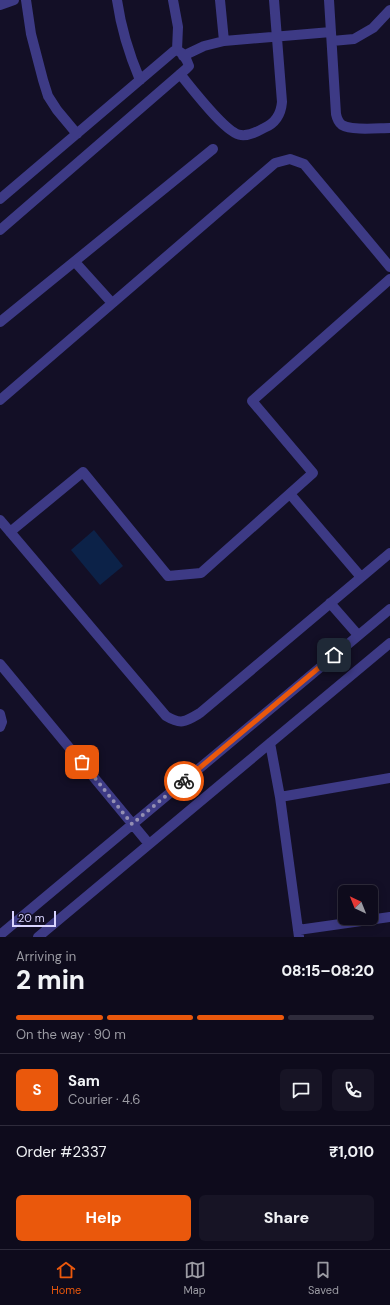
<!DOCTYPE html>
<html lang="en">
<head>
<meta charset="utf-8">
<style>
	:root { --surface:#0e0b1c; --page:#171425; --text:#f1f3f6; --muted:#9b9ba3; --line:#2e2b3b; --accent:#ea580c }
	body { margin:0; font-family:"DM Sans",sans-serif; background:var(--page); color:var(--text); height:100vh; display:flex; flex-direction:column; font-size:15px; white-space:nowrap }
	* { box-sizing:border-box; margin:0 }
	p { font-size:13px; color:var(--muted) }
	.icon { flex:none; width:22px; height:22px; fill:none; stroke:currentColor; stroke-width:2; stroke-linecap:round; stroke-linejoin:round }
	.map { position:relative; height:937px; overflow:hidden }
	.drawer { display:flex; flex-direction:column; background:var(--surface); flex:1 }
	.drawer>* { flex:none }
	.needle { width:26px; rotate:317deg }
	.buttons { position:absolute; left:338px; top:885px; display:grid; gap:8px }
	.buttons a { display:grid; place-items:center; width:40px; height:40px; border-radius:6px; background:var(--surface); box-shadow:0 2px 10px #0003,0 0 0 1px var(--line); font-size:20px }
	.scale { position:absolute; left:12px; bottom:10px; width:44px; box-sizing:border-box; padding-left:4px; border:2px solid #d9d4ff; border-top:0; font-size:11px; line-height:14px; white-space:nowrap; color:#d9d4ff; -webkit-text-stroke:3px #130f26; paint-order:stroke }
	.pin { position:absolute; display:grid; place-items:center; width:34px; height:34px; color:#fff; margin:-17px; border-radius:8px; box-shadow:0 2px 6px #0006 }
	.courier { position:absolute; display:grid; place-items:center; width:40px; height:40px; margin:-20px; border:3px solid #ea580c; border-radius:50%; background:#fff; color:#222; box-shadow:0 1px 5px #0007 }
	.summary em { font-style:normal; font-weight:800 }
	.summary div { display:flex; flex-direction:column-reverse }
	.summary { display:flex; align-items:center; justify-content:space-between; height:68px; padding:0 16px }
	h1 { font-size:26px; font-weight:800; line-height:30px }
	.bar { display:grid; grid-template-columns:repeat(4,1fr); gap:6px 4px; align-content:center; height:48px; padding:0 16px }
	.bar i { height:5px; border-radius:3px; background:var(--line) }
	.bar .on { background:var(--accent) }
	.bar p { grid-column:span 4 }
	.line { display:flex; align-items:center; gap:10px; padding:0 16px; border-top:1px solid var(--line) }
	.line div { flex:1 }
	.round { display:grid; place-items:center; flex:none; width:42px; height:42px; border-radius:6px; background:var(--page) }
	.primary-button { display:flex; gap:8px; margin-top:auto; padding:8px 16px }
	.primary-button a { flex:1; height:46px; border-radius:6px; background:var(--accent); color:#fff; font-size:16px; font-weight:800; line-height:46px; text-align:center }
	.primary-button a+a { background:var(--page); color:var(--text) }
	.dock { display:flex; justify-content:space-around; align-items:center; height:56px; border-top:1px solid var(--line); background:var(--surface); font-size:11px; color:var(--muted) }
	.dock a { display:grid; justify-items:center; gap:2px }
	.dock .on { color:var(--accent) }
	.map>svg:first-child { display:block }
	.water { fill:#0c2248 }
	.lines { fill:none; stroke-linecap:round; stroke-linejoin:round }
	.minor { stroke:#3d3a85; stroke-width:10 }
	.done { stroke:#948fb3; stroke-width:4; stroke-dasharray:0 7.2 }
	.route { stroke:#ea580c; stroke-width:5 }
</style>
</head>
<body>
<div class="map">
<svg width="390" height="937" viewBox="0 0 390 937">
	<rect width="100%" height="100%" fill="#130f26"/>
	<path class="water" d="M94,530L123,566L100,585L71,550Z"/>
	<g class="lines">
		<path class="minor" d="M26,0L31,34L43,80L48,96L57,110L77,134
			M117,0C121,28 129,54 140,80
			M173,0L178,27L177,50
			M220,0L224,41
			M329,0L336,114C337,119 338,122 342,125C352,131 379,128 390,128
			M0,5L14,0
			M332,41L354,39L373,28L390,10
			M183,56L204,46L224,41L331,32
			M180,74C191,87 226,134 241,135C249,136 257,132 264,128C276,123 281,114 282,102L274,0
			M0,199L174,51L177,50
			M0,230L186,69L189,66C187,60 183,53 177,50
			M75,262L112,303
			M0,322L213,149
			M0,400L275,163L290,159L304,164L390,267
			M290,494L361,577
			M0,520L166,716C181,725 185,722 200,713L390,553
			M10,532L83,472L168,576L201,573L313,473L252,401L390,279
			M330,603L358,635
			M0,664L149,844
			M0,714L2,722L0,727
			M270,743L280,797L299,937
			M280,797L390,778
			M298,930L390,917
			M0,935L390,609
			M38,937L390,643"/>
	</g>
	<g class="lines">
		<path class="done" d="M82,762L132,824L184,781"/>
		<path class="route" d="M184,781L334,655"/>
	</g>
</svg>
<div class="buttons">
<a><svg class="needle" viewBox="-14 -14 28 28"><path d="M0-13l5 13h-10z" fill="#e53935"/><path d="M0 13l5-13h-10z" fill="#9b9ba3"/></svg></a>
</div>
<div class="scale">20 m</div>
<div class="pin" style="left:82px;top:762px;background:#ea580c"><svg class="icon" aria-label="bag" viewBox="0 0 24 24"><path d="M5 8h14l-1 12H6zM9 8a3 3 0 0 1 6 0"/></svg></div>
<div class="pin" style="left:334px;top:655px;background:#1f2937"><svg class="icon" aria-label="home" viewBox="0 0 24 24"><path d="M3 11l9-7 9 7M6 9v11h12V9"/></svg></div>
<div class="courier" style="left:184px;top:781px"><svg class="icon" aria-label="bike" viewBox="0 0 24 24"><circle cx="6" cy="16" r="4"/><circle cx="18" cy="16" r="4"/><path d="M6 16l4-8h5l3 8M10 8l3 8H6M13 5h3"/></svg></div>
</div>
<section class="drawer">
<div class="summary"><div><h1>2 min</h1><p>Arriving in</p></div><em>08:15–08:20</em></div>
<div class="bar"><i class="on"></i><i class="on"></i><i class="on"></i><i></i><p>On the way · 90 m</p></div>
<div class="line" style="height:72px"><b class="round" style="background:var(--accent);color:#fff">S</b><div><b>Sam</b><p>Courier · 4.6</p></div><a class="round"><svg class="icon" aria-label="chat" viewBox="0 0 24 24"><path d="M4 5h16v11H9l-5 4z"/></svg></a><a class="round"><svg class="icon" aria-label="phone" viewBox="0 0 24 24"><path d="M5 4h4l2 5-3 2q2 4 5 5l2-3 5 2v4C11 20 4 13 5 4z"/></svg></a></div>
<div class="line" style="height:52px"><div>Order #2337</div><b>₹1,010</b></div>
<div class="primary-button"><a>Help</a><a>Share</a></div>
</section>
<nav class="dock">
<a class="on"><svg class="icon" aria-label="home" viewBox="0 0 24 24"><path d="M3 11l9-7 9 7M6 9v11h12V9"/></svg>Home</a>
<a><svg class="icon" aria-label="map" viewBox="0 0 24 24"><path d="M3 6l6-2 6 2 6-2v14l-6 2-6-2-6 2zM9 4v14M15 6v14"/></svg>Map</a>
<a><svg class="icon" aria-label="saved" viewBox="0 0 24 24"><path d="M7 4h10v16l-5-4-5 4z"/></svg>Saved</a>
</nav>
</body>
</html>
